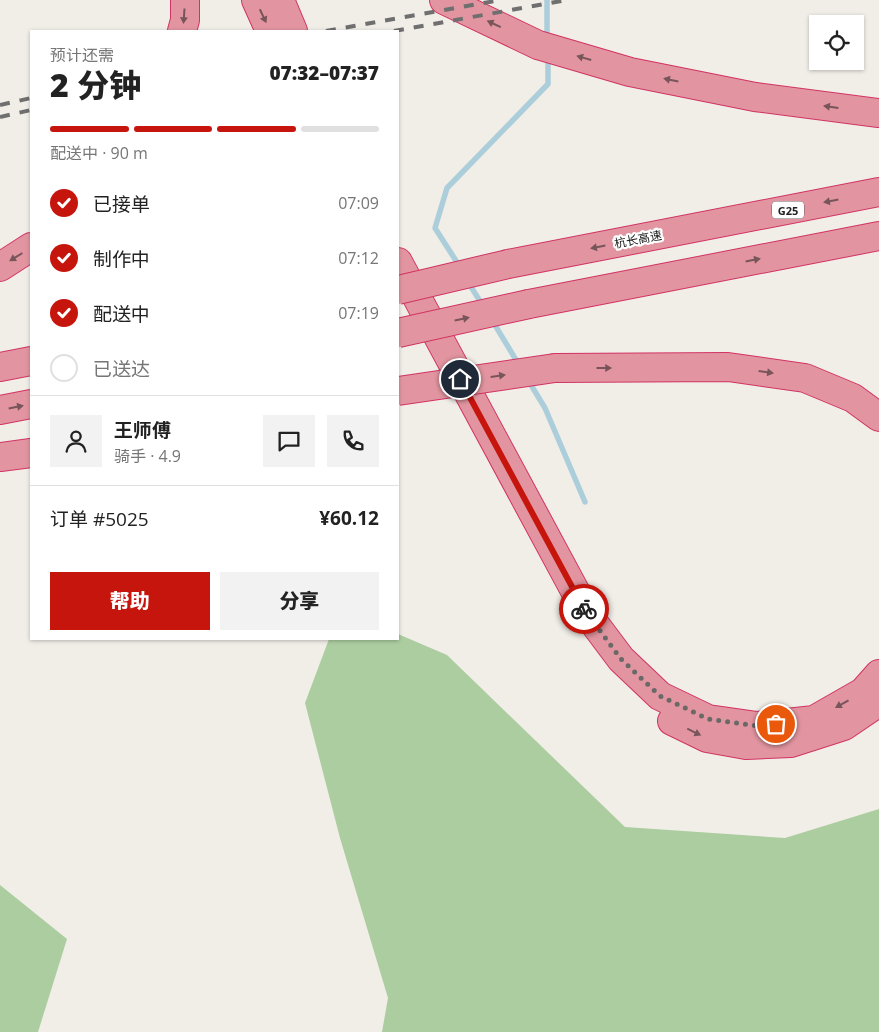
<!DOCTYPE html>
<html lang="zh">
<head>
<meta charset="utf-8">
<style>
	:root { --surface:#fff; --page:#f2f2f2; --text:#222; --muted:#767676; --line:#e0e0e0; --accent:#c5150d }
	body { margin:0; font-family:"Open Sans","Noto Sans SC",sans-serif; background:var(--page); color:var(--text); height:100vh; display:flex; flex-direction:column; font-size:19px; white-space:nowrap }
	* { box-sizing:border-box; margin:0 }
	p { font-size:16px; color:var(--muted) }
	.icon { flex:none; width:28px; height:28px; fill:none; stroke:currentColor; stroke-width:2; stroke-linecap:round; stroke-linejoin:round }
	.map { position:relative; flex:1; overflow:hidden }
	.panel { position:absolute; left:30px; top:30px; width:369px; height:610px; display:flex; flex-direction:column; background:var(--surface); border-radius:0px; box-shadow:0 1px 4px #0004 }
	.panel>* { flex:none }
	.fabs { position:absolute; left:809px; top:15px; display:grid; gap:10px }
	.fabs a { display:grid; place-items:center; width:55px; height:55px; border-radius:0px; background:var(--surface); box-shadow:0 1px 4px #0004; font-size:25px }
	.pin { position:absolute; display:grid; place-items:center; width:42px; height:42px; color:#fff; margin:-21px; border:2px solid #fff; border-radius:50%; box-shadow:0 1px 5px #0007 }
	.courier { position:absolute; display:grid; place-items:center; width:50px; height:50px; margin:-25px; border:4px solid #c5150d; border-radius:50%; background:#fff; color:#222; box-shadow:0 1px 6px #0007 }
	.head em { font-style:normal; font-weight:800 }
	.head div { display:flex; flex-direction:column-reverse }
	.head { display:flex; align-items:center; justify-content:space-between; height:85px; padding:0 20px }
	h1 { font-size:32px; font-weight:800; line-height:38px }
	.bar { display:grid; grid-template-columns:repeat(4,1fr); gap:8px 5px; align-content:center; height:60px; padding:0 20px }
	.bar i { height:6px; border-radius:4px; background:var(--line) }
	.bar .selected { background:var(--accent) }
	.bar p { grid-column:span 4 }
	.line { display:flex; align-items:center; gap:12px; padding:0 20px; border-top:1px solid var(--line) }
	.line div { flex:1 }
	.round { display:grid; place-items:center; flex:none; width:52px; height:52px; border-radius:0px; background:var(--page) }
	ol { padding:0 20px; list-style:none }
	li { display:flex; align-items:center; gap:15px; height:55px }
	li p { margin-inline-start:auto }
	li .icon { padding:5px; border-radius:50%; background:var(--accent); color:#fff; stroke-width:4 }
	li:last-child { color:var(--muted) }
	li i { width:28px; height:28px; border:2px solid var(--line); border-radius:50% }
	.button { display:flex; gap:10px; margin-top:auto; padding:10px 20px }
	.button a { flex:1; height:58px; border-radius:0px; background:var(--accent); color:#fff; font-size:20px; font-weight:800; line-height:58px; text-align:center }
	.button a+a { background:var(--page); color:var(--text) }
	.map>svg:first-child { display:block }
	.forest { fill:#abcda0 }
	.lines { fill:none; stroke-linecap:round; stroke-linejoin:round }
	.stream { stroke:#accedb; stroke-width:5.5 }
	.motorway-casing { stroke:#d13362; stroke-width:30 }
	.motorway { stroke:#e295a0; stroke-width:28 }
	.rail { stroke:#6f6f6f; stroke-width:4; stroke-dasharray:10 10; stroke-linecap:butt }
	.motorway-bridge-casing { stroke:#d13362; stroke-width:30; stroke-linecap:butt }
	.motorway-bridge { stroke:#e295a0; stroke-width:28 }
	.oneway { fill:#78555a }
	.done { stroke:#6a6967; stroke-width:5; stroke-dasharray:0 9 }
	.route { stroke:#c5150d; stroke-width:6 }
	.labels { text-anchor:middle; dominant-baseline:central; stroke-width:4.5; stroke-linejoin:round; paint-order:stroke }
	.shield { fill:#fff; stroke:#646464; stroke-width:1 }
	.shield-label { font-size:11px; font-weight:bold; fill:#212121 }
	.street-label { font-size:12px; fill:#212121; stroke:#fff }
</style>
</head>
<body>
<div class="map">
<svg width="879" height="1032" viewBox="0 0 879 1032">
	<rect width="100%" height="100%" fill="#f1eee8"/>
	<path class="forest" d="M398,634L447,655L625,827L785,838L879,809V1032H382L388,998L340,838L305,703L329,639H398Z
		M0,885L67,939L38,1032H0Z"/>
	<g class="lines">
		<path class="stream" d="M547,0V39
			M460,267L435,228L447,188L548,84V56
			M468,282L483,306
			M492,320L519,365
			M528,380L545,408L585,502"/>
		<defs>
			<path id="motorway" d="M256,0L270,31
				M280,0L293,31
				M444,0L538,45L630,72L755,97L879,113
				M182,31L185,20V0
				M398,262L588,615L621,659L660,696L708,719L757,726L814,720L863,692L879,674
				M508,264L879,192
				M0,267L31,247
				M529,304L879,236
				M0,367L31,361
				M555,368L728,367L805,378L853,398L879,417
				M0,410L31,404
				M0,457L31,453
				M672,721L707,738L746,745L791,743L844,726L879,702"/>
		</defs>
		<use href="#motorway" class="motorway-casing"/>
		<use href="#motorway" class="motorway"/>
		<path class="rail" d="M326,31L501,0
			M394,31L567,0
			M0,105L31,98
			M0,117L31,110"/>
		<defs>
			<path id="motorway-bridge" d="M398,290L508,264
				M398,333L529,304
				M398,391L555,368"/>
		</defs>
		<use href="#motorway-bridge" class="motorway-bridge-casing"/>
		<use href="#motorway-bridge" class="motorway-bridge"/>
	</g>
	<defs><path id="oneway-solid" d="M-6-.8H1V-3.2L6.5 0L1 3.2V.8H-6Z" transform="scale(1.25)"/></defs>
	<g class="oneway">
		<use href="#oneway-solid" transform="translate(184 16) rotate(94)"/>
		<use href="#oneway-solid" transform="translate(263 16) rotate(65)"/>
		<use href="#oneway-solid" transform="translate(494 24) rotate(-155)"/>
		<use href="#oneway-solid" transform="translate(584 58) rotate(-164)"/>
		<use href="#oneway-solid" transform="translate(671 80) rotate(-168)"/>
		<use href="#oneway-solid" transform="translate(831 107) rotate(-172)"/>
		<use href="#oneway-solid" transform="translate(831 201) rotate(169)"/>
		<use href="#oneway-solid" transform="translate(598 247) rotate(169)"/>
		<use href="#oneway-solid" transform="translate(16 257) rotate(148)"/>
		<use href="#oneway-solid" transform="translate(753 260) rotate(-11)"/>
		<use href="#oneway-solid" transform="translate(462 319) rotate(-12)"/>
		<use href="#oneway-solid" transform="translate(604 368)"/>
		<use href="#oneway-solid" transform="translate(766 372) rotate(8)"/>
		<use href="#oneway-solid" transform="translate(498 376) rotate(-8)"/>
		<use href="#oneway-solid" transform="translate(16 407) rotate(-11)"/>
		<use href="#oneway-solid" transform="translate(842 704) rotate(151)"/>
		<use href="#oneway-solid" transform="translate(694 732) rotate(26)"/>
	</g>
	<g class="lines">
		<path class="done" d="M584,609L621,659L660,696L708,719L757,726L776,724"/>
		<path class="route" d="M460,379L584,609"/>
	</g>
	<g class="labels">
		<rect class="shield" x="772" y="201.5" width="32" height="17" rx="4"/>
		<g class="shield-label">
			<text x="788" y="210">G25</text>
		</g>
		<g class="street-label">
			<text transform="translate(638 239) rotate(-11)">杭长高速</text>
		</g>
	</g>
</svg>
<div class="fabs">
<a><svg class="icon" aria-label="locate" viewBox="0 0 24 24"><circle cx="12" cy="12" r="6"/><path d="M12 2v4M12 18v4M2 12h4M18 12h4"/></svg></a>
</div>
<div class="pin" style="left:776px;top:724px;background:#ea580c"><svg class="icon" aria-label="bag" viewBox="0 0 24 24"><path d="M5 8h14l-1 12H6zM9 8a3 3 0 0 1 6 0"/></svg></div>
<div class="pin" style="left:460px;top:379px;background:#1f2937"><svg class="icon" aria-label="home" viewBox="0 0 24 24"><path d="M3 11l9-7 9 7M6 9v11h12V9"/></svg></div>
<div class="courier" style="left:584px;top:609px"><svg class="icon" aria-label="bike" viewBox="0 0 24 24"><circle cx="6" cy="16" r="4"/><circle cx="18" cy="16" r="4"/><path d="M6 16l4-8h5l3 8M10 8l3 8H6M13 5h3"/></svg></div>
<section class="panel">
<div class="head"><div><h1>2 分钟</h1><p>预计还需</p></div><em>07:32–07:37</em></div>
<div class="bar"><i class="selected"></i><i class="selected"></i><i class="selected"></i><i></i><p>配送中 · 90 m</p></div>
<ol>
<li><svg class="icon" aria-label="check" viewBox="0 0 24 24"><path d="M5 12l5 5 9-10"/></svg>已接单<p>07:09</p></li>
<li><svg class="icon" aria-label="check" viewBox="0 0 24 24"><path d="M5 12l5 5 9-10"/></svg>制作中<p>07:12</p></li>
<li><svg class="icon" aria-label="check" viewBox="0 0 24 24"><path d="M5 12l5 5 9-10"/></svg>配送中<p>07:19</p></li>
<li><i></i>已送达</li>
</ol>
<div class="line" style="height:90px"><a class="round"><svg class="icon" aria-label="person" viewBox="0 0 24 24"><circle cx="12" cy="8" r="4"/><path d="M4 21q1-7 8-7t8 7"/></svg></a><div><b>王师傅</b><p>骑手 · 4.9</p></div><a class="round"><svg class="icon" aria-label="chat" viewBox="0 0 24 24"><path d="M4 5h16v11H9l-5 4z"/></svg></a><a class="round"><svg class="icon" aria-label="phone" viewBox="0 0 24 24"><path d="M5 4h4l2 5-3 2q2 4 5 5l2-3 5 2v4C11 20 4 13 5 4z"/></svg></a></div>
<div class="line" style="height:65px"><div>订单 #5025</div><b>¥60.12</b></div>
<div class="button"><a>帮助</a><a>分享</a></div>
</section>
</div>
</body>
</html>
